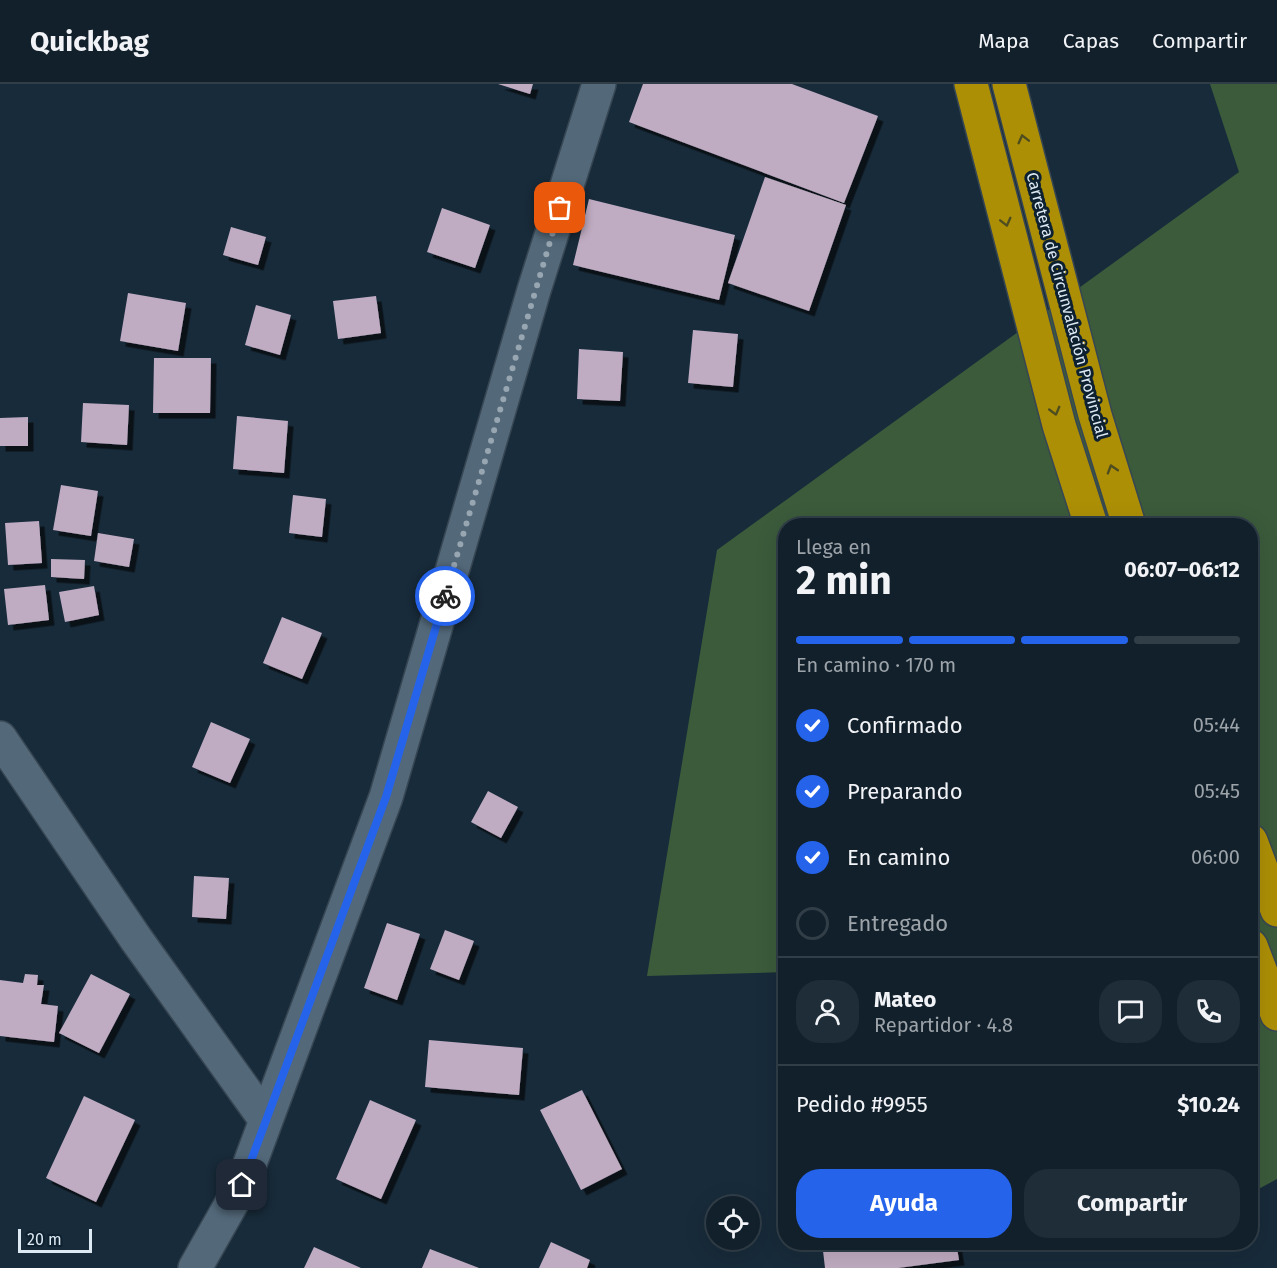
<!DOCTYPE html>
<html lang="es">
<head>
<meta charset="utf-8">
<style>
	:root { --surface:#12202c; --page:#1f2d38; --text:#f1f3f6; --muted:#9ca3a9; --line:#313e48; --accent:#2563eb }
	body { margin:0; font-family:"Fira Sans",sans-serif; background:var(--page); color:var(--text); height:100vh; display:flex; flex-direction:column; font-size:22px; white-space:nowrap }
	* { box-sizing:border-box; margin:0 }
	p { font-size:20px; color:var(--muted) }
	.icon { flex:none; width:33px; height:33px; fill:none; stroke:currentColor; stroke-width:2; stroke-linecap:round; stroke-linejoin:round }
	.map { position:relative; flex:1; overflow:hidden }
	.side { position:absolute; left:778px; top:434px; width:480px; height:732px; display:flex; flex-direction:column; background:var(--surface); border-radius:24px; box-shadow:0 6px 24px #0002,0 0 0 2px var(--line) }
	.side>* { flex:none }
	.fabs { position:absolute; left:706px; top:1112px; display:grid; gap:12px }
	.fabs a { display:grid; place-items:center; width:54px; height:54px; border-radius:50%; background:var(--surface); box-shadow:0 6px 24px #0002,0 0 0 2px var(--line); font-size:30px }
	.scale { position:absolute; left:18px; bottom:15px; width:74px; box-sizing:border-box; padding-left:6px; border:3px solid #dde9f3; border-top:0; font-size:16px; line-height:21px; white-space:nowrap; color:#dde9f3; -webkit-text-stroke:4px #0e2130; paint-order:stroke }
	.pin { position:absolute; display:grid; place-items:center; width:51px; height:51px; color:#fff; margin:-26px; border-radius:12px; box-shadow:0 3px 9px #0006 }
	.courier { position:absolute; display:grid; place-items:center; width:60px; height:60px; margin:-30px; border:4px solid #2563eb; border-radius:50%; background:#fff; color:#222; box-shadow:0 2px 8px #0007 }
	.head em { font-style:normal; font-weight:700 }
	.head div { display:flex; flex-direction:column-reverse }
	.head { display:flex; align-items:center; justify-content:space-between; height:102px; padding:0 18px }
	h1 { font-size:39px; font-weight:700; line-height:45px }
	.bar { display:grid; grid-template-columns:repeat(4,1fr); gap:9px 6px; align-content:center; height:72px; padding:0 18px }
	.bar i { height:8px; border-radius:4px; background:var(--line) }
	.bar .on { background:var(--accent) }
	.bar p { grid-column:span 4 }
	.line { display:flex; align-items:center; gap:15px; padding:0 18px; border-top:2px solid var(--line) }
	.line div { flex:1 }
	.round { display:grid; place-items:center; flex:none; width:63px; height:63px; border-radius:24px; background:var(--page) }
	ol { padding:0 18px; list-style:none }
	li { display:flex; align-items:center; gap:18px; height:66px }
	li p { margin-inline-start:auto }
	li .icon { padding:6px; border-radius:50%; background:var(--accent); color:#fff; stroke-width:4 }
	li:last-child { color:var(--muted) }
	li i { width:33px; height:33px; border:3px solid var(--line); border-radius:50% }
	.action { display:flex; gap:12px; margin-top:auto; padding:12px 18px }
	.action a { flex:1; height:69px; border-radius:24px; background:var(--accent); color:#fff; font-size:24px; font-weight:700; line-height:69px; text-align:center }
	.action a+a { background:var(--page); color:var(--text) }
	header { display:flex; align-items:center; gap:36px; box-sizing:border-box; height:84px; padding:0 30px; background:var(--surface); border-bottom:2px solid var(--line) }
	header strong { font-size:28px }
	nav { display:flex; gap:33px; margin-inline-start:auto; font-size:21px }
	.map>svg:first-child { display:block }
	.green { fill:#3b5b3b }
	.building { fill:#c0acc2; filter:url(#shadow) }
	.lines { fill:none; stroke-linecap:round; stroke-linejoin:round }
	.minor-casing { stroke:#374653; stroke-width:36 }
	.highway-casing { stroke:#374653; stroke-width:36 }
	.minor { stroke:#53697a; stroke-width:33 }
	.highway { stroke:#ad8f06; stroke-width:33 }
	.oneway { stroke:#4e4d1f }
	.done { stroke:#98a6b2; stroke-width:6; stroke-dasharray:0 10.8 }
	.route { stroke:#2563eb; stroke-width:8 }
	.labels { text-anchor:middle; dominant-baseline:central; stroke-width:6; stroke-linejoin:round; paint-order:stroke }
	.street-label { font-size:16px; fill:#dde9f3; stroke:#0e2130 }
</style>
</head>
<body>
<header>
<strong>Quickbag</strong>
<nav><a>Mapa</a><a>Capas</a><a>Compartir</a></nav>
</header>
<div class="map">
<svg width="1277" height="1184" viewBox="0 0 1277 1184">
	<defs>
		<filter id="shadow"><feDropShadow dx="5.5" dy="5.5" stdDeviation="0" flood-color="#0009"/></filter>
	</defs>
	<rect width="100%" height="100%" fill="#182b3a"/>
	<path class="green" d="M1210,0H1277V1095L1251,1109V441H786V888L647,892L717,466L1239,88Z"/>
	<path class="building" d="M498,0H533L530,10Z
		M643,0H792L878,32L844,119L629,38Z
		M765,93L846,121L809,227L728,199Z
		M589,115L735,151L719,216L573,181Z
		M442,124L490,141L475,184L427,168Z
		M231,143L266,153L258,181L223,171Z
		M128,209L186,219L178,267L120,257Z
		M376,212L381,249L338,255L333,217Z
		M256,221L291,231L280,271L245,261Z
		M693,246L738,250L733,303L688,299Z
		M579,265L623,268L620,317L577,315Z
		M154,274H211L210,329H153Z
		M83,319L129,321L127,361L81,358Z
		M237,332L288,337L284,389L233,385Z
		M28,333V362H0V334Z
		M61,401L98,407L91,452L53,446Z
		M293,411L326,415L322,453L289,449Z
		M39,437L42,479L8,481L5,439Z
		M98,449L134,455L129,483L94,477Z
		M51,475L85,476L84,495L51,493Z
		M45,501L49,536L8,541L4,505Z
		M94,502L99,531L65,538L59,508Z
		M282,533L322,549L302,595L263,579Z
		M211,638L250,655L230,699L192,683Z
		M488,707L518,723L501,754L471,738Z
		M194,792L229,794L226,835L192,833Z
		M387,839L420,850L397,916L364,904Z
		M445,846L474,857L459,896L430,885Z
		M25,890L38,891L37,901H44L41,920L58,922L54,958L0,952V896L23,899Z
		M91,890L130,910L99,969L59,949Z
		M429,956L523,964L519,1011L425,1003Z
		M582,1006L622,1085L581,1106L540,1026Z
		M84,1012L135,1036L96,1118L46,1094Z
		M370,1016L416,1036L381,1115L336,1095Z
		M551,1158L590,1176L587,1184H539Z
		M822,1158H956L959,1176L898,1184H825Z
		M314,1163L361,1184H304Z
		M430,1165L479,1184H422Z"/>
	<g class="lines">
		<defs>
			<path id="minor" d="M0,654L136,855L265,1035
				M195,1184L242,1101L386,713L534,206L599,0"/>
			<path id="highway" d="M971,0L1059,341L1091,441
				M1009,0L1095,331L1129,441
				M1251,757L1277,826
				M1251,862L1277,930"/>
		</defs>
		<use href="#minor" class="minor-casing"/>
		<use href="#highway" class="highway-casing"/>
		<use href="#minor" class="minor"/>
		<use href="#highway" class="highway"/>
	</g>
	<defs><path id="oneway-chevron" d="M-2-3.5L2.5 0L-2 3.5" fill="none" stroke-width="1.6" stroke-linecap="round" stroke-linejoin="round" transform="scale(1.5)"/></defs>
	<g class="oneway">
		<use href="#oneway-chevron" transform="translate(1023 55) rotate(-104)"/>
		<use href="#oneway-chevron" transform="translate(1006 138) rotate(76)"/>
		<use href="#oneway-chevron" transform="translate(1055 327) rotate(75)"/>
		<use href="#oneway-chevron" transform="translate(1112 385) rotate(-107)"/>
	</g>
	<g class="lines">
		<path class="done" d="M445,512L560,124"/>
		<path class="route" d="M242,1101L386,713L445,512"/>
	</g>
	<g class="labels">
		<g class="street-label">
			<text transform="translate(1067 221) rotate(75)">Carretera de Circunvalación Provincial</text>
		</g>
	</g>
</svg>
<div class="fabs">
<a><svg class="icon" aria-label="locate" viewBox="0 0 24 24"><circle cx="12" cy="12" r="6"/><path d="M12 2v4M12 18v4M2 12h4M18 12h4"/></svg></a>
</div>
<div class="scale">20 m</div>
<div class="pin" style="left:560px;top:124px;background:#ea580c"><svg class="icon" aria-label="bag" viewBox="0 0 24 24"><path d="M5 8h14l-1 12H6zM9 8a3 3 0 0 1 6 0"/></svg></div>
<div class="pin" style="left:242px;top:1101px;background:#1f2937"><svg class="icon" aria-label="home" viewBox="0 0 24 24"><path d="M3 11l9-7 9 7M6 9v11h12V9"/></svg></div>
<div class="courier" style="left:445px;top:512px"><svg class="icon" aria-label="bike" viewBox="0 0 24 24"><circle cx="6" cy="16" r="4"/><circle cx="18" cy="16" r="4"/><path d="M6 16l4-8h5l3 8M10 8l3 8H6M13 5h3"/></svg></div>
<section class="side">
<div class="head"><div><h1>2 min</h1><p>Llega en</p></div><em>06:07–06:12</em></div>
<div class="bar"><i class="on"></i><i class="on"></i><i class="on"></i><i></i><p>En camino · 170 m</p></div>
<ol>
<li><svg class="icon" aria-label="check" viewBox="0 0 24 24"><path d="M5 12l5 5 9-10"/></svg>Confirmado<p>05:44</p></li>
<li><svg class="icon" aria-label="check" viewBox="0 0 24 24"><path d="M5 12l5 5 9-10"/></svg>Preparando<p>05:45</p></li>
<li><svg class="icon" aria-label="check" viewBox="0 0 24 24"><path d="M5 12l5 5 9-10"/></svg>En camino<p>06:00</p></li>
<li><i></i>Entregado</li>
</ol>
<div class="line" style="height:108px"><a class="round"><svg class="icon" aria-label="person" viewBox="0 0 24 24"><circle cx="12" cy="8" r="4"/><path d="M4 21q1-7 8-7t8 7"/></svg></a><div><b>Mateo</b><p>Repartidor · 4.8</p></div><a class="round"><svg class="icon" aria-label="chat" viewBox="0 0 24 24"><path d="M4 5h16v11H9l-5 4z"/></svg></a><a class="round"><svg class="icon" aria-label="phone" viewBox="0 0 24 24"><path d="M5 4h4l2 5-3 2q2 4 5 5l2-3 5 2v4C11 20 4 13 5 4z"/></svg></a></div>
<div class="line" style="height:78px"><div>Pedido #9955</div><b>$10.24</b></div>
<div class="action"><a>Ayuda</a><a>Compartir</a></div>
</section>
</div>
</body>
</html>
